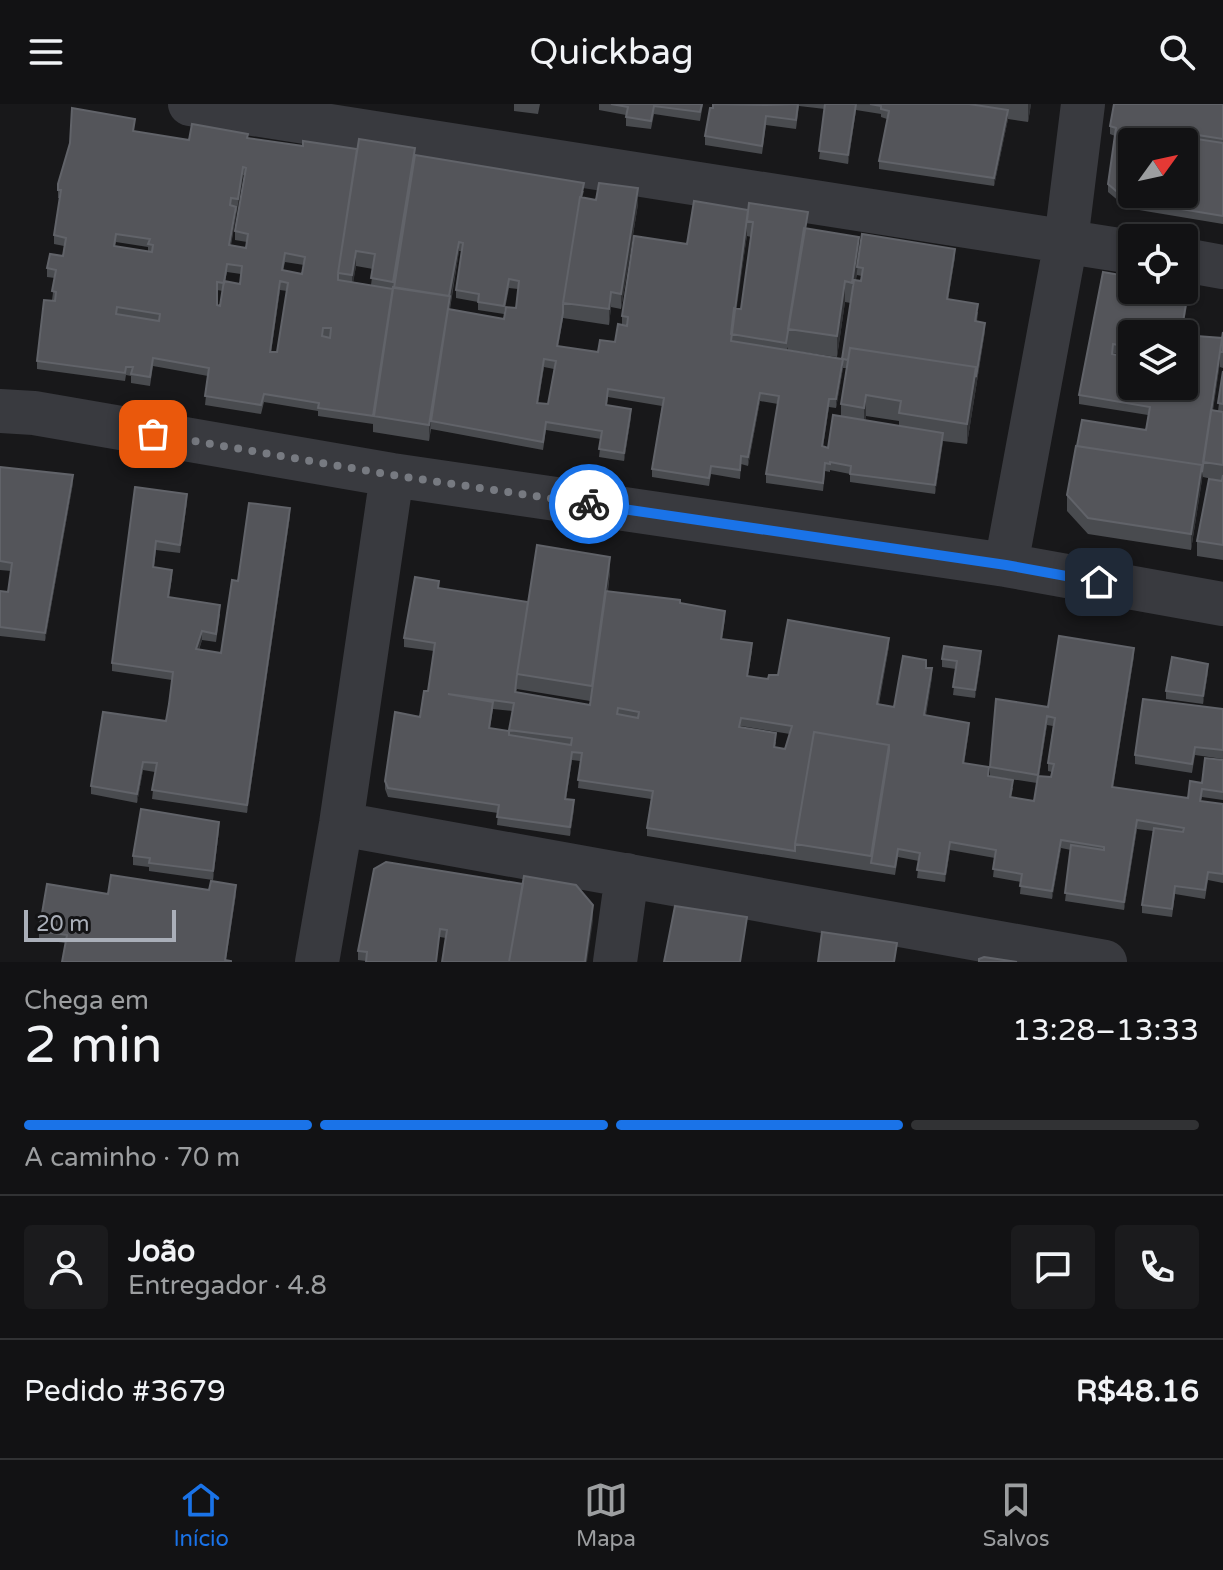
<!DOCTYPE html>
<html lang="pt">
<head>
<meta charset="utf-8">
<style>
	:root { --surface:#121214; --page:#1b1b1d; --text:#f1f3f6; --muted:#9c9ea0; --line:#313234; --accent:#1a73e8 }
	body { margin:0; font-family:"Varela Round",sans-serif; background:var(--page); color:var(--text); height:100vh; display:flex; flex-direction:column; font-size:30px; white-space:nowrap }
	* { box-sizing:border-box; margin:0 }
	p { font-size:26px; color:var(--muted) }
	.icon { flex:none; width:44px; height:44px; fill:none; stroke:currentColor; stroke-width:2; stroke-linecap:round; stroke-linejoin:round }
	.map { position:relative; height:858px; overflow:hidden }
	.side { display:flex; flex-direction:column; background:var(--surface); flex:1 }
	.side>* { flex:none }
	.needle { width:52px; rotate:57deg }
	.tools { position:absolute; left:1118px; top:24px; display:grid; gap:16px }
	.tools a { display:grid; place-items:center; width:80px; height:80px; border-radius:8px; background:var(--surface); box-shadow:0 2px 6px #0004,0 0 0 2px var(--line); font-size:40px }
	.scale { position:absolute; left:24px; bottom:20px; width:152px; box-sizing:border-box; padding-left:8px; border:4px solid #aaafb9; border-top:0; font-size:22px; line-height:28px; white-space:nowrap; color:#aaafb9; -webkit-text-stroke:6px #131315; paint-order:stroke }
	.pin { position:absolute; display:grid; place-items:center; width:68px; height:68px; color:#fff; margin:-34px; border-radius:16px; box-shadow:0 4px 12px #0006 }
	.courier { position:absolute; display:grid; place-items:center; width:80px; height:80px; margin:-40px; border:6px solid #1a73e8; border-radius:50%; background:#fff; color:#222; box-shadow:0 2px 10px #0007 }
	.head em { font-style:normal; font-weight:600 }
	.head div { display:flex; flex-direction:column-reverse }
	.head { display:flex; align-items:center; justify-content:space-between; height:136px; padding:0 24px }
	h1 { font-size:52px; font-weight:600; line-height:60px }
	.bar { display:grid; grid-template-columns:repeat(4,1fr); gap:12px 8px; align-content:center; height:96px; padding:0 24px }
	.bar i { height:10px; border-radius:6px; background:var(--line) }
	.bar .active { background:var(--accent) }
	.bar p { grid-column:span 4 }
	.line { display:flex; align-items:center; gap:20px; padding:0 24px; border-top:2px solid var(--line) }
	.line div { flex:1 }
	.round { display:grid; place-items:center; flex:none; width:84px; height:84px; border-radius:8px; background:var(--page) }
	header { display:flex; justify-content:space-between; align-items:center; height:104px; padding:0 24px; background:var(--surface); font-size:36px; font-weight:600 }
	.tabs { display:flex; justify-content:space-around; align-items:center; height:112px; border-top:2px solid var(--line); background:var(--surface); font-size:22px; color:var(--muted) }
	.tabs a { display:grid; justify-items:center; gap:4px }
	.tabs .active { color:var(--accent) }
	.map>svg:first-child { display:block }
	.lines { fill:none; stroke-linecap:round; stroke-linejoin:round }
	.minor { stroke:#393a3f; stroke-width:44 }
	.wall { fill:#494b4f; fill-rule:evenodd }
	.shaded-wall { fill:#313235 }
	.building { fill:#54555a; stroke:#616369; stroke-width:2; fill-rule:evenodd }
	.done { stroke:#777a81; stroke-width:8; stroke-dasharray:0 14.4 }
	.route { stroke:#1a73e8; stroke-width:10 }
</style>
</head>
<body>
<header><svg class="icon" aria-label="menu" viewBox="0 0 24 24"><path d="M4 6h16M4 12h16M4 18h16"/></svg>Quickbag<svg class="icon" aria-label="search" viewBox="0 0 24 24"><circle cx="10" cy="10" r="6"/><path d="M15 15l6 6"/></svg></header>
<div class="map">
<svg width="1223" height="858" viewBox="0 0 1223 858">
	<rect width="100%" height="100%" fill="#18181a"/>
	<g class="lines">
		<path class="minor" d="M190,0L1132,148
			M1184,156L1223,163
			M0,307L34,309L392,371L1006,461L1223,500
			M1006,461L1066,137L1083,0
			M341,720L1105,858
			M317,858L341,720L392,371
			M615,858L627,771"/>
	</g>
	<path class="wall" d="M514,0H540L538,10L514,7Z
		M599,0H703L700,17L654,10L651,25L626,22V11L599,6Z
		M767,0H1031L1028,18L1008,15L994,82L879,65V57L887,15L881,13V10L856,6L848,60L819,55L825,5L799,2L796,25L766,21L762,50L705,41V32L713,4Z
		M1223,0V120L1127,104L1108,88V80L1115,32L1110,30V22Z
		M134,27L189,36L247,34L303,42L357,45L415,51L584,87L582,94L638,100L621,205L611,203L609,221L563,214L558,242L598,248L615,238L622,220V212L687,140L694,97L807,124L859,149L955,153L948,195L978,208L977,217L985,227L967,340L943,337L935,390L850,378V370L830,366V368L825,367L823,387L766,379V370L778,300L760,297L748,362L741,360L740,375L711,370L709,382L652,373V365L662,302L608,293L607,301L631,313L624,357L599,353L601,335L546,326L543,346L431,325L429,337L373,328V320L318,312V307L264,298L261,310L205,301L208,272L153,262L150,282L131,279V272L126,271L125,277L37,265V257L55,197V196H52L55,174L47,173V164L63,152L64,142L54,140V131L60,94H58V80ZM243,71L245,72L235,127V136L247,138L246,144L231,141ZM747,131V132L751,133L741,205L736,204ZM116,138L148,143V147L115,142ZM459,147H462L456,186V194L478,198V206L504,210L509,184L518,185L516,204L504,215L450,205ZM285,158L304,161L302,170L283,167ZM356,162L373,165L371,181L353,178ZM227,168L241,170L240,180L225,177ZM857,169V171L862,172L861,177L856,176ZM217,186L223,187L220,202L217,201ZM280,186L287,187L277,248H271ZM845,198L851,199L842,255L787,246L788,243V246L837,253ZM544,263L554,265L548,300L538,299ZM843,264H847L841,300V313L828,344L823,342L829,303L836,304ZM866,312L899,317V322L865,317Z
		M1103,168L1189,190L1132,230V252L1113,249V250L1185,262V261L1184,260V231L1222,234L1223,228V264L1220,263V258L1213,306L1218,307L1223,267V456L1197,452V437L1217,376L1203,373V369L1191,446L1088,430L1067,407V391L1146,326L1148,311L1079,300V291Z
		M0,363L73,379L45,537L0,532V487L8,488L11,467L0,466Z
		M135,383L187,398L180,449L156,446L154,463L172,474L169,493L220,510L216,538L202,536L199,546L221,549L238,477L290,412L247,709L152,695L155,668L143,666L137,699L91,690V682L166,617L172,576L112,567V559Z
		M610,468L608,487L680,499L725,515L722,535L752,547L748,572L768,575L778,571L889,542L879,600L894,603L926,564L932,573L926,611L969,627L964,659L1013,684L1011,694L1034,697L1037,679L990,672V663L1048,603L1134,552L1113,683L1188,694L1223,656V696L1202,693L1201,697L1223,700V779L1208,776L1205,795L1175,790L1172,813L1142,809V801L1153,727L1137,725L1124,806L1065,797L1071,746L1061,744L1052,795L1020,790L1021,778L993,773L995,754L950,746L945,778L917,774L919,757L898,753L895,771L647,732V724L651,695L578,684L580,657L572,656L566,695L574,705L570,732L497,721L498,709L388,693L385,685V677L420,613L428,587L434,547L404,543V534L439,484L528,498ZM517,585L590,597V601L516,589ZM493,605L513,607L509,631L490,624ZM1047,621L1053,622L1048,659V667L1052,668L1051,673L1039,672ZM741,622L790,630L785,645L775,643L776,638L740,623Z
		M942,555L981,556L975,594L953,591L956,565L942,563Z
		M1208,568L1203,600L1166,595V587Z
		M1223,605V655L1195,651L1192,669L1135,660V651Z
		M219,726L213,776L149,767V763L133,761V752Z
		M374,765L593,817L446,834L440,833L366,857L358,856V847Z
		M108,790H236L226,856L65,839L39,835V827Z"/>
	<path class="shaded-wall" d="M856,0V6L848,60V51Z
		M1028,0H1031L1028,18Z
		M1008,6V15L994,82V74Z
		M243,63V71L238,103V95Z
		M638,84V100L621,205V190Z
		M236,103V111L229,149V141Z
		M747,123V131L733,231L732,230Z
		M859,133V154L852,200V179Z
		M459,138V147L431,317L429,337V321Z
		M955,145V153L947,203V195Z
		M356,147V162L352,186V171Z
		M280,177V186L270,256V248Z
		M845,177V198L837,253V232Z
		M1189,182V190L1182,230H1181Z
		M611,188V203L609,221V205Z
		M563,209V214L557,250V242Z
		M985,219V227L967,340V320Z
		M1220,250V258L1205,358H1203Z
		M544,255V263L537,307V299Z
		M843,255V264L836,304V295Z
		M760,289V297L748,362V353Z
		M866,291V312L864,325V304Z
		M829,295V303L822,350V342Z
		M631,305V313L624,357V349Z
		M943,329V338L935,390V381Z
		M1202,361V376L1191,446V430Z
		M73,371V379L45,537V529Z
		M187,390V398L180,449V441Z
		M290,404V412L247,709V701Z
		M610,453V468L592,597Z
		M202,527V536L196,553V545Z
		M889,534V542L877,608V600Z
		M1134,544V552L1112,691V683Z
		M981,547V556L975,594V586Z
		M1208,560V568L1203,600V592Z
		M932,564V573L924,619V611Z
		M1047,612V621L1038,679V671Z
		M969,619V627L963,668V659Z
		M572,648V656L565,703V695Z
		M143,658V666L137,699V690Z
		M574,696V705L570,732V723Z
		M1137,716V725L1124,806V798Z
		M219,718V726L213,776V767Z
		M1061,736V744L1052,795V787Z
		M950,738V746L945,778V770Z
		M236,781V790L225,858Z
		M593,801V817L587,858H585Z"/>
	<path class="building" d="M611,0H702L700,8L654,2L651,17L626,13L628,3Z
		M713,0L767,1L798,0L796,16L766,12L762,42L705,32L710,4H713Z
		M825,0H856L848,51L819,47Z
		M870,0H969L1008,6L994,74L879,57L889,7L881,5V2Z
		M1114,0H1223V35L1191,30L1190,34L1223,39V112L1127,96L1108,80L1116,24L1110,22ZM1132,38H1184V90H1132Z
		M72,4L135,15L133,27L189,36L192,20L248,30L247,34L303,42V37L357,45L338,169V176L393,185L374,312L318,304L319,299L264,290L261,301L205,292L209,264L153,254L150,273L131,270L133,263H126L125,269L37,257L44,196L55,197L56,188L52,187L56,166L47,164L50,150L63,152L66,134L54,131L61,86H58V80L70,39ZM243,63L246,64L235,127L248,130L246,144L229,141L236,103L230,101L231,94L238,95ZM116,130L150,135L148,140L153,141L152,148L114,142ZM285,149L305,153L302,170L282,166ZM227,160L242,162L240,180L224,177L220,202L217,201V178L224,179ZM280,177L288,179L277,248H270ZM117,203L160,210L159,217L116,210ZM323,224H331L330,234L322,232Z
		M359,35L415,44L393,178L371,174L375,150L356,147L352,171L338,169Z
		M415,51L584,79L581,93H580L563,199V209L557,242L598,248L600,236L615,238L618,220L627,222L628,213L622,212L634,132L687,140L694,97L748,106L731,237L842,255L854,176L861,177L863,164L857,163L862,130L955,145L947,195L978,200L975,217L985,219L976,273V263L850,244L848,256L843,255L836,295H829L822,342L828,344L833,311L943,329L935,381L850,370L851,362L830,358V360L825,359L823,379L766,370L779,292L760,289L748,353L741,352L740,366L711,362L709,374L652,365L664,294L608,285L606,301L631,305L624,349L599,345L602,327L546,318L543,338L431,317L448,205L504,215L506,203L516,204L519,177L509,175L504,202L478,198L479,190L456,186L463,139L459,138L449,192L394,184ZM544,255L556,257L548,300L537,299Z
		M599,79L638,84L621,190L611,188L609,205L563,199L580,93L596,96Z
		M749,99L808,108L786,239L731,230L734,204L741,205L753,118L747,117Z
		M804,124L859,133L852,179L845,177L837,232L788,225Z
		M1103,168L1132,173V186H1184V181L1189,182L1181,230H1132V244L1113,240L1112,250L1132,254V282H1184V262H1185L1187,252H1184V231L1222,234L1202,368V361L1077,342L1082,316L1146,326L1150,303L1079,291Z
		M393,183L450,192L429,321L373,312Z
		M1223,228V248H1220Z
		M850,244L976,263L967,320L899,309L901,297L866,291L864,304L841,300Z
		M1223,267V300L1218,299Z
		M1211,306L1223,308V361L1203,358Z
		M1076,342L1202,361L1191,430L1088,414L1067,391Z
		M0,363L73,371L45,529L0,523V487L8,488L12,459L0,457Z
		M1223,371V441L1197,437L1209,375L1222,377Z
		M135,383L187,390L180,441L156,437L153,463L172,466L168,493L220,501L216,530L202,527L196,545L221,549L232,476L238,477L249,399L290,404L247,701L152,686L157,659L143,658L137,690L91,682L103,608L166,617L169,600L173,568L112,559Z
		M537,441L610,453L592,582L517,570Z
		M415,473L439,477L438,484L528,498L517,570L515,588L590,601L606,487L680,496V499L725,507L721,535L752,539L747,572L768,575L769,571H778L788,516L889,534L877,600L894,603L903,552L926,556V564H932L924,611L969,619L963,659L989,663L988,672L1013,676L1010,693L1034,697L1038,672L1051,673L1054,660L1048,659L1055,614L1047,612L1038,671L990,663L996,595L1048,603L1059,532L1134,544L1112,683L1188,694L1190,677L1202,679L1205,654L1223,656V688L1202,685L1200,697L1223,700V770L1208,768L1205,786L1175,782L1172,805L1142,801L1154,724L1183,728L1184,724L1137,716L1124,798L1065,789L1071,741L1104,746V743L1061,736L1052,787L1020,782L1022,770L993,765L996,746L950,738L945,770L917,766L920,749L898,745L895,763L871,759L889,647V641L814,628L795,740V747L647,724L653,687L578,676L582,649L572,648L565,695L574,696L570,723L497,713L499,701L388,684L385,677L395,608L420,613L424,587H428L435,539L404,534ZM448,590L514,599L509,626L572,634L571,641L509,631V627L489,624L493,598ZM618,604L639,608L638,614L617,610ZM741,614L792,622L785,645L774,643L776,629L739,623Z
		M944,542L981,547L975,586L953,583L957,557L942,555Z
		M1172,553L1208,560L1203,592L1166,587Z
		M1143,595L1223,605V646L1195,643L1192,660L1135,651Z
		M814,628L889,641L871,752L795,740Z
		M141,705L219,718L213,767L149,759L150,754L133,752Z
		M386,758L523,780L509,858H442L447,826L440,825L436,858H366L367,848L358,847L374,765Z
		M111,771L209,786L211,777L236,781L225,856L231,857V858H62L67,831L39,827L47,780L108,790Z
		M524,772L576,781L593,801L585,858H509Z
		M675,802L747,813L740,858H664Z
		M822,828L897,839L894,858H818Z
		M984,853L1017,858H979V855Z"/>
	<g class="lines">
		<path class="done" d="M153,330L392,371L589,400"/>
		<path class="route" d="M589,400L1006,461L1099,478"/>
	</g>
</svg>
<div class="tools">
<a><svg class="needle" viewBox="-14 -14 28 28"><path d="M0-13l5 13h-10z" fill="#e53935"/><path d="M0 13l5-13h-10z" fill="#9c9ea0"/></svg></a>
<a><svg class="icon" aria-label="locate" viewBox="0 0 24 24"><circle cx="12" cy="12" r="6"/><path d="M12 2v4M12 18v4M2 12h4M18 12h4"/></svg></a>
<a><svg class="icon" aria-label="layers" viewBox="0 0 24 24"><path d="M12 4l9 5-9 5-9-5zM3 14l9 5 9-5"/></svg></a>
</div>
<div class="scale">20 m</div>
<div class="pin" style="left:153px;top:330px;background:#ea580c"><svg class="icon" aria-label="bag" viewBox="0 0 24 24"><path d="M5 8h14l-1 12H6zM9 8a3 3 0 0 1 6 0"/></svg></div>
<div class="pin" style="left:1099px;top:478px;background:#1f2937"><svg class="icon" aria-label="home" viewBox="0 0 24 24"><path d="M3 11l9-7 9 7M6 9v11h12V9"/></svg></div>
<div class="courier" style="left:589px;top:400px"><svg class="icon" aria-label="bike" viewBox="0 0 24 24"><circle cx="6" cy="16" r="4"/><circle cx="18" cy="16" r="4"/><path d="M6 16l4-8h5l3 8M10 8l3 8H6M13 5h3"/></svg></div>
</div>
<section class="side">
<div class="head"><div><h1>2 min</h1><p>Chega em</p></div><em>13:28–13:33</em></div>
<div class="bar"><i class="active"></i><i class="active"></i><i class="active"></i><i></i><p>A caminho · 70 m</p></div>
<div class="line" style="height:144px"><a class="round"><svg class="icon" aria-label="person" viewBox="0 0 24 24"><circle cx="12" cy="8" r="4"/><path d="M4 21q1-7 8-7t8 7"/></svg></a><div><b>João</b><p>Entregador · 4.8</p></div><a class="round"><svg class="icon" aria-label="chat" viewBox="0 0 24 24"><path d="M4 5h16v11H9l-5 4z"/></svg></a><a class="round"><svg class="icon" aria-label="phone" viewBox="0 0 24 24"><path d="M5 4h4l2 5-3 2q2 4 5 5l2-3 5 2v4C11 20 4 13 5 4z"/></svg></a></div>
<div class="line" style="height:104px"><div>Pedido #3679</div><b>R$48.16</b></div>
</section>
<nav class="tabs">
<a class="active"><svg class="icon" aria-label="home" viewBox="0 0 24 24"><path d="M3 11l9-7 9 7M6 9v11h12V9"/></svg>Início</a>
<a><svg class="icon" aria-label="map" viewBox="0 0 24 24"><path d="M3 6l6-2 6 2 6-2v14l-6 2-6-2-6 2zM9 4v14M15 6v14"/></svg>Mapa</a>
<a><svg class="icon" aria-label="saved" viewBox="0 0 24 24"><path d="M7 4h10v16l-5-4-5 4z"/></svg>Salvos</a>
</nav>
</body>
</html>
